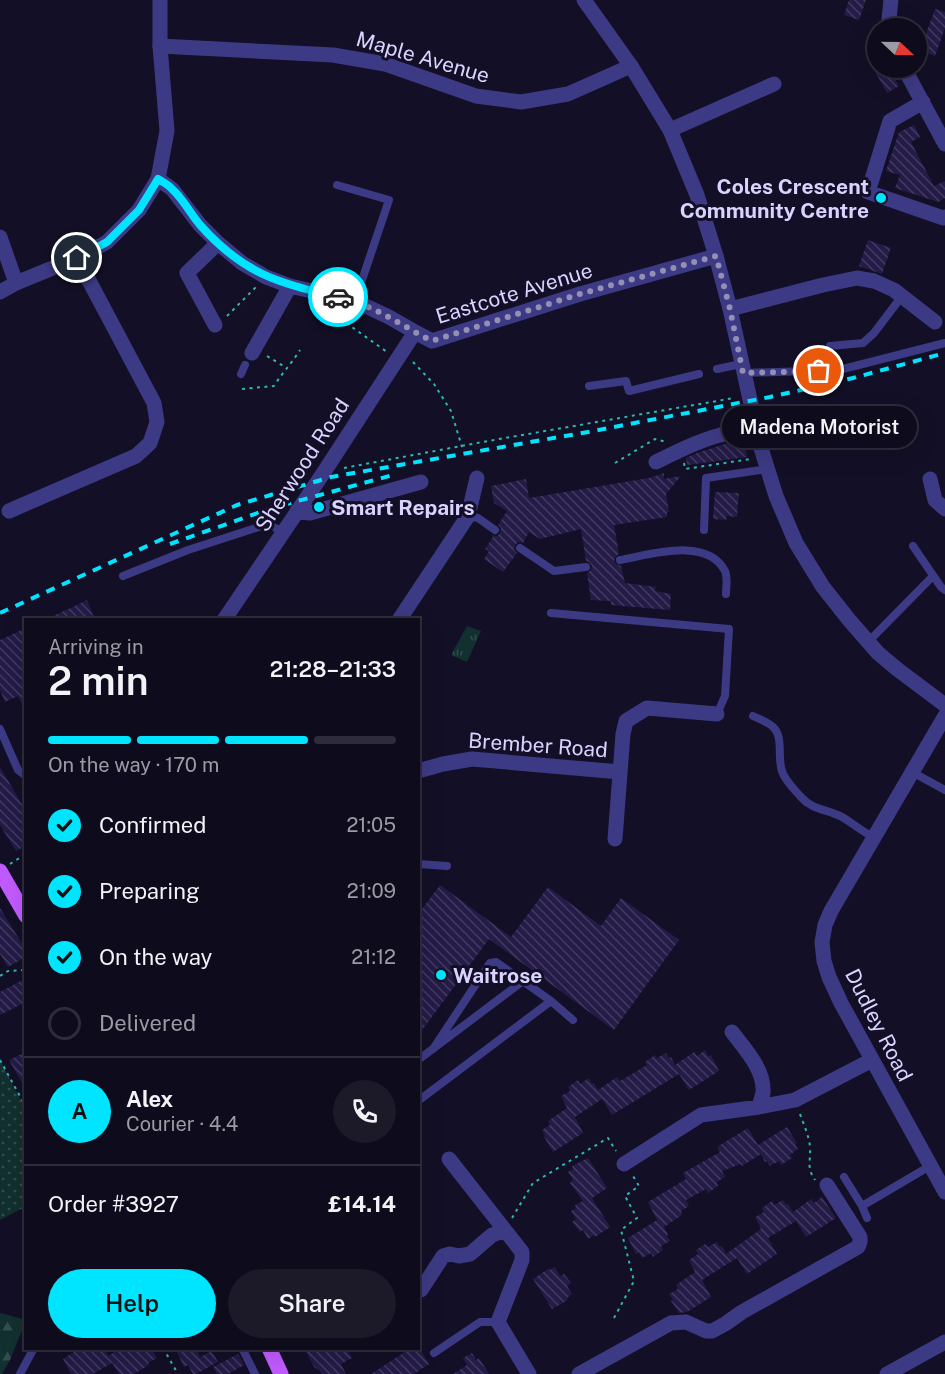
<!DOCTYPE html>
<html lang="en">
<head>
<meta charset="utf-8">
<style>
	:root { --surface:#0e0b1c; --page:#1c1929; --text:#f1f3f6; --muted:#9b9ba3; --line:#2e2b3b; --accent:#00e5ff }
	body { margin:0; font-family:"Public Sans",sans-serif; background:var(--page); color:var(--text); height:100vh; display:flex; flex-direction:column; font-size:22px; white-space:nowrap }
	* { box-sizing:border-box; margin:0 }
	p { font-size:20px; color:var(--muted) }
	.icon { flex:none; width:33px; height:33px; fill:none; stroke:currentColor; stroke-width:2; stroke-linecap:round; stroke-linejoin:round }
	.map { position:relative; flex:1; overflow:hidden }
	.side { position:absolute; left:24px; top:618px; width:396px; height:732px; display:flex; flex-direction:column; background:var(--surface); border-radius:0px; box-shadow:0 6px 24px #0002,0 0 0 2px var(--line) }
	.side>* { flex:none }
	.needle { width:39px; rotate:112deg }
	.tools { position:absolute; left:867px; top:18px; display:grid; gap:12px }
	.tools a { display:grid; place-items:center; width:60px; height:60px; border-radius:50%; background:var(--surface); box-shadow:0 6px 24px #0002,0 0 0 2px var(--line); font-size:30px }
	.pin { position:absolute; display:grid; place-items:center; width:51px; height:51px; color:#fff; margin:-26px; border:3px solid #fff; border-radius:50%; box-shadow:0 2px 6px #0007 }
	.courier { position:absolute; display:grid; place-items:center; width:60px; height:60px; margin:-30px; border:4px solid #00e5ff; border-radius:50%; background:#fff; color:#222; box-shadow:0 2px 8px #0007 }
	.bubble { position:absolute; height:42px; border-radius:21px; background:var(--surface); box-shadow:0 6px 24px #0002,0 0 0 2px var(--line); font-size:20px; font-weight:600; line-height:42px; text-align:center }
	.headline em { font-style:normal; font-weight:600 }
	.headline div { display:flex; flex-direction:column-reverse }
	.headline { display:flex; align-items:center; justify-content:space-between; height:102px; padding:0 24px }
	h1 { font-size:39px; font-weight:600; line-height:45px }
	.bar { display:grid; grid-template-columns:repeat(4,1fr); gap:9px 6px; align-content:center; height:72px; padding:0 24px }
	.bar i { height:8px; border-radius:4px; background:var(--line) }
	.bar .on { background:var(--accent) }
	.bar p { grid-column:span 4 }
	.line { display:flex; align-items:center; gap:15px; padding:0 24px; border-top:2px solid var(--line) }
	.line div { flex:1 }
	.round { display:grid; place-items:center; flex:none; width:63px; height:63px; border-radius:32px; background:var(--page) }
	ol { padding:0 24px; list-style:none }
	li { display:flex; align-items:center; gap:18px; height:66px }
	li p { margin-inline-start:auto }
	li .icon { padding:6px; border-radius:50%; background:var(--accent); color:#111; stroke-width:4 }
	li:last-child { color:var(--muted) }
	li i { width:33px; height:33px; border:3px solid var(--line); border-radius:50% }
	.action { display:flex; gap:12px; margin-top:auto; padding:12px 24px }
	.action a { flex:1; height:69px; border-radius:36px; background:var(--accent); color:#111; font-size:24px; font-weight:600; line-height:69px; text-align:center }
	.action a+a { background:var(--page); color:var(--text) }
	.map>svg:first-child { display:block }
	.grass { fill:url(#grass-tufts) }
	.forest { fill:url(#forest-firs) }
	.garden { fill:url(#garden-dots) }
	.building { fill:url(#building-back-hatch) }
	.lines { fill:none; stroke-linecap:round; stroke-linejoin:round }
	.path { stroke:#2fb8b0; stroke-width:2; stroke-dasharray:3 4.5; stroke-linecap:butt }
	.service { stroke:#3d3a85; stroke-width:8 }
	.minor { stroke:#3d3a85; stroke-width:15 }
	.tertiary { stroke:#3d3a85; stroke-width:15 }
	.primary { stroke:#c25bff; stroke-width:15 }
	.rail { stroke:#00e5ff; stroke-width:4; stroke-dasharray:9 8; stroke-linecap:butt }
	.done { stroke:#948fb3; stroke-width:6; stroke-dasharray:0 10.8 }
	.route { stroke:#00e5ff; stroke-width:8 }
	.poi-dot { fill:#00e5ff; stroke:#130f26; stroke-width:2 }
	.labels { text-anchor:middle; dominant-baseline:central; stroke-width:6; stroke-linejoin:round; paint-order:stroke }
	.street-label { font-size:21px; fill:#d9d4ff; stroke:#130f26 }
	.poi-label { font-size:21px; font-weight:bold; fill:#d9d4ff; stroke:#130f26; text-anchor:start }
</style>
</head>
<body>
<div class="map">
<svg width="945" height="1374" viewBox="0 0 945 1374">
	<defs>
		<pattern id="grass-tufts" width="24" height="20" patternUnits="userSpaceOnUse" patternTransform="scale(1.5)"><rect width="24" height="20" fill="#12302f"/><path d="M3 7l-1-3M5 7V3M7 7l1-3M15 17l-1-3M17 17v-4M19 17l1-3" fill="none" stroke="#344d4e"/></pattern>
		<pattern id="forest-firs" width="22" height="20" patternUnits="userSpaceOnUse" patternTransform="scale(1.5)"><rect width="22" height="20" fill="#12302f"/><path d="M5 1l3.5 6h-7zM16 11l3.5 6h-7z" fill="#344d4e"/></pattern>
		<pattern id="garden-dots" width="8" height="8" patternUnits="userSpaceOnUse" patternTransform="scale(1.5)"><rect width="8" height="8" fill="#12302f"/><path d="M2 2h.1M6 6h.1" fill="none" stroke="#344d4e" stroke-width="1.8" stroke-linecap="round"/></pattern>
		<pattern id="building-back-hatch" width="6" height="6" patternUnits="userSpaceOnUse" patternTransform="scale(1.5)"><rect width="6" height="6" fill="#241b47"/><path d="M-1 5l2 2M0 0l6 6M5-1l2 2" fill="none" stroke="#433b63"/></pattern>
	</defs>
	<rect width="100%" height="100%" fill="#130f26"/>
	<path class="grass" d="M467,626L481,631L467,662L451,655Z"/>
	<path class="forest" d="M0,1313L26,1320L25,1323L10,1360L2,1374H0Z"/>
	<path class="garden" d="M0,1060L25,1108V1207L0,1220Z"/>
	<path class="building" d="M849,0H866L859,20L844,15Z
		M935,9L945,12V28L935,56L920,50Z
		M873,68H889L899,86L887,93Z
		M914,125L920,137L911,142L934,186L945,181V198L938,202L895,188L900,175L886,171L899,132Z
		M868,240L891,248L882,274L859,266Z
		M744,441L747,457L687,465L686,458L697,453L725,444Z
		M664,473V479L681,476L666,494L669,512H667V517L614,525L619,554L616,556L614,561L616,564L621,566L625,583L656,587L655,591L671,594L670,610L611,605V601L591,600L587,573L591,570L592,566L589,562L586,561L581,529L540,539L529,532L523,543L518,542L515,545L514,550L517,553L503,572L484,559L489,551L485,549L493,537L492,535L497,536L500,533L501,528L498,525L507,511L494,503L491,486L526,479L529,498L649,478Z
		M715,492L739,493L737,517L727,516L726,520L713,519Z
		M87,600L95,620H45Z
		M26,628V714L18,696L5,702L0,690V640Z
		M0,767L26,811V846L16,851L0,825Z
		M440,885L511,937L548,887L601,926L621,898L679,940L614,1030L489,939L418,1036V914Z
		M0,908L26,950V957L8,967L0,954Z
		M26,978V1002L0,1015V992Z
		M705,1050L708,1056L711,1055L719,1071L689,1090L679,1074L612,1115L602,1099L575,1117L583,1133L553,1152L544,1137L545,1136L542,1130L550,1125L548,1121L567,1108L561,1096L570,1091L568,1087L578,1080L580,1084L589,1078L592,1084L594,1083L598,1090L617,1077L620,1081L647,1065L645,1062L655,1055L657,1058L666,1053L669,1058L671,1057L675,1065L694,1052L697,1056Z
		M26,1052V1090L9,1060Z
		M787,1127L797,1143L795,1144L798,1149L790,1155L792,1158L781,1165L779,1161L770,1166L767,1161L765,1162L761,1154L742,1166L741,1164L722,1171L725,1177L717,1182L718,1186L708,1193L706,1189L686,1200L689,1206L681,1211L682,1215L664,1227L668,1235L667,1236L670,1241L661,1246L663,1250L653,1257L651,1253L642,1258L639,1253L636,1254L628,1238L657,1220L648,1202L686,1179L683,1173L720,1152L717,1147L748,1128L758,1145Z
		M588,1158L607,1188L592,1198L610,1227L595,1237L594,1235L588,1239L583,1230L580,1232L572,1222L576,1219L571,1211L576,1208L575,1205L583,1201L570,1183L573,1180L568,1172L573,1169L572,1166Z
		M822,1197L836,1218L806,1237L796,1221L768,1238L777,1254L747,1274L737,1258L702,1280L711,1297L687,1312L679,1313L671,1301L673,1300L669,1294L678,1289L676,1285L695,1272L689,1260L698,1254L696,1250L705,1244L708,1247L717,1242L720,1247L722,1246L726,1254L761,1229L755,1217L764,1212L762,1208L772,1201L774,1205L783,1200L786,1205L788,1204L793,1212L811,1199L814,1203Z
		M555,1267L560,1276L564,1274L571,1283L567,1286L572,1294L567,1298L568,1300L552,1309L533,1279L548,1269L549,1270Z
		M80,1348H104L112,1363L93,1374H71L63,1359Z
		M121,1348H151L157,1358L148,1363L149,1365L134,1374H119L108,1356Z
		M175,1348H196L200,1357L212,1351L218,1362L196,1374H193L188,1365L184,1367Z
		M304,1348H347L352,1358L341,1364L346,1374H322L320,1371L314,1367Z
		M411,1348H419L429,1364L414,1374H371Z
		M472,1353L476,1360L479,1358L489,1374H453L467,1365L463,1358Z
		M238,1354L244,1365L228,1374H217L213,1367Z"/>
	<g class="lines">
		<path class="path" d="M328,310L387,352
			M227,316L257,286
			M267,356L285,367
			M413,362L434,384L451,411L462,447
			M242,389L274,386C282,373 292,363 300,350
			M615,463L655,439L666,442
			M684,463L685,469L751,459
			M344,468L488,441L734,398
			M10,864L26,854
			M0,976L8,971L26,970
			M0,1060L26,1107
			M800,1114C804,1125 809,1136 810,1147C811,1161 806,1167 815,1180
			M512,1218L533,1183L608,1138L616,1151
			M614,1318L634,1281L621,1230L637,1218L625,1196L639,1186L633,1176
			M163,1348L178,1374"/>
		<path class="service" d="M337,185L389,200L355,301
			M830,346L863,343L874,333L902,296
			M717,369L741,364
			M743,373L839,370L945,343
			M241,374L245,365
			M589,386L626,381L629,391L699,374
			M468,516L478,518L495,530
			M704,530L706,478L768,469
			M913,546L941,587L945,590
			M520,548L554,571L586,567
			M620,560C649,555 707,536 725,571C728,578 726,587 726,594
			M123,576L188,550L268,524L283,532
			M551,613L729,629L725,696L717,714
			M868,642L933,576
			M753,716C759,719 768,722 773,727C784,737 777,758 782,771C785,781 794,789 801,797C812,810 827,809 842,817C852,823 862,831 873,837
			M0,729L18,770L26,776
			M912,772L945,790
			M418,864L447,866
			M433,1049L490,963L496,962L551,1001L573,1020
			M418,1060L523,981
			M418,1101L551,1001
			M844,1177L862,1206L867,1218
			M862,1206L930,1166
			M242,1348L255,1374
			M434,1353L480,1322H498
			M20,1374L34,1348"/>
		<path class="minor" d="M890,28L889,19L891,0
			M160,46L333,55L385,64L476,96L521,102L568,94L631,66
			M904,68L945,144
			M923,102L890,121L868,192L943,218L945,217
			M670,130L774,84
			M158,179L172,189L200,225L218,243L242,263L266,277L290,286L355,301L389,317L415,332L432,341L580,294L716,256
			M0,237L16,283
			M730,309L823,285L857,278L874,281L894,290L935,322
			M215,325L187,273L218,243
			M252,353L290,286
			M656,462C680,450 706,437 733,432C741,431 749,432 757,433
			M930,479L935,500L945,509
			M9,511L136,456L150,443L157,422L154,403L77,258
			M297,511L310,513L421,482
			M224,620L324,472L415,332
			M399,620L468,516L477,478
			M945,716L831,911L825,925L822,942L824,961L829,977L841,1003L945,1192
			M418,771L443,764L472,759L620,772
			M615,839L623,734L626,721L647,708L717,714
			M732,1032C745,1049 765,1070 763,1093C762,1097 760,1103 759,1107
			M449,1159L522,1252V1260L498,1322L529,1374
			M624,1164L701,1115L759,1107L795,1100L872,1060
			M418,1291L421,1290L443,1256L450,1254L459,1256L470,1254L492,1235L504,1231
			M579,1374L671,1323L686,1322L706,1331H712L725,1324L742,1312L858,1247L860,1242V1237L827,1185"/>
		<path class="tertiary" d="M584,0L631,66L670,130L697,195L716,256L730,309L760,445L776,496L796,543L823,587L850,621L878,653L897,669L945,705
			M0,292L16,283L77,258L107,242L139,210L158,179L167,131L160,46V0
			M887,1374L945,1342"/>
		<path class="primary" d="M0,871L26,916
			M269,1348L281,1374"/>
		<path class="rail" d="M170,544L272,508L393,475
			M0,613L237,505L331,477L588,432L770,397L853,378L945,353"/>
	</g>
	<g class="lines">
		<path class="done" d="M338,297C374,305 400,325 432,341L580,294L716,256L730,309L743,373L819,371"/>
		<path class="route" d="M77,258L107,242L139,210L158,179C163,182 169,185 173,190C184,200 191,215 201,226C243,273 279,284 338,297"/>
	</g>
	<g class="poi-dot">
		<circle cx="881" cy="198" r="6"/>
		<circle cx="319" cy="507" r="6"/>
		<circle cx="441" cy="975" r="6"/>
	</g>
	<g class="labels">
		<g class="street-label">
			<text transform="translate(423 57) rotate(16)">Maple Avenue</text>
			<text transform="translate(514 293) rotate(-17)">Eastcote Avenue</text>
			<text transform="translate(302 465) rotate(-57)">Sherwood Road</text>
			<text transform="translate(538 745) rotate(4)">Brember Road</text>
			<text transform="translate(879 1025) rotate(63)">Dudley Road</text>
		</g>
		<g class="poi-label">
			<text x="869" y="186" text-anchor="end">Coles Crescent<tspan x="869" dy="24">Community Centre</tspan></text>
			<text x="331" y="507">Smart Repairs</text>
			<text x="453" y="975">Waitrose</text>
		</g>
	</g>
</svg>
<div class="tools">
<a><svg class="needle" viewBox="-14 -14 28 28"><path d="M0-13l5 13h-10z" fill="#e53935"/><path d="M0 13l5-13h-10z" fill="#9b9ba3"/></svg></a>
</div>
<div class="pin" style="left:819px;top:371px;background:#ea580c"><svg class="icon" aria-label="bag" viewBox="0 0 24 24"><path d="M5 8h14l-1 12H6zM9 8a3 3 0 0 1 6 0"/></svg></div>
<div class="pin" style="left:77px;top:258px;background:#1f2937"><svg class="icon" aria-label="home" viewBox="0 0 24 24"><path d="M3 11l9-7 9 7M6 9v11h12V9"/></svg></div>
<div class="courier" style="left:338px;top:297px"><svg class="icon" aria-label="car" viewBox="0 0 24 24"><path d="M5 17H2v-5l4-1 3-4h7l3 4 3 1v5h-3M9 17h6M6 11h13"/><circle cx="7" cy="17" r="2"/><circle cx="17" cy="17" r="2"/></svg></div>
<div class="bubble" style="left:722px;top:406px;width:195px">Madena Motorist</div>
<section class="side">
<div class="headline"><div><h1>2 min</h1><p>Arriving in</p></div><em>21:28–21:33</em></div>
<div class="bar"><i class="on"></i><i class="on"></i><i class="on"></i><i></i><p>On the way · 170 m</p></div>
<ol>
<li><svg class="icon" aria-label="check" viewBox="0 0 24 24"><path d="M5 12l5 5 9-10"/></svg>Confirmed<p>21:05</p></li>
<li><svg class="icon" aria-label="check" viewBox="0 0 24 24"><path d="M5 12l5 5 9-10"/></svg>Preparing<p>21:09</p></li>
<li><svg class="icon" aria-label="check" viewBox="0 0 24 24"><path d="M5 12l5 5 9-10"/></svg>On the way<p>21:12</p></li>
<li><i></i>Delivered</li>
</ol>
<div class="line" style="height:108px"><b class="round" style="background:var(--accent);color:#111">A</b><div><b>Alex</b><p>Courier · 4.4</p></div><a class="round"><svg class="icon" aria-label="phone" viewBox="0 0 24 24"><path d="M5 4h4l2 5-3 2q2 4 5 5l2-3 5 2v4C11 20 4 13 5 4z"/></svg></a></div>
<div class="line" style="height:78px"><div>Order #3927</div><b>£14.14</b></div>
<div class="action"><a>Help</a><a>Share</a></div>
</section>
</div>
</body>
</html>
